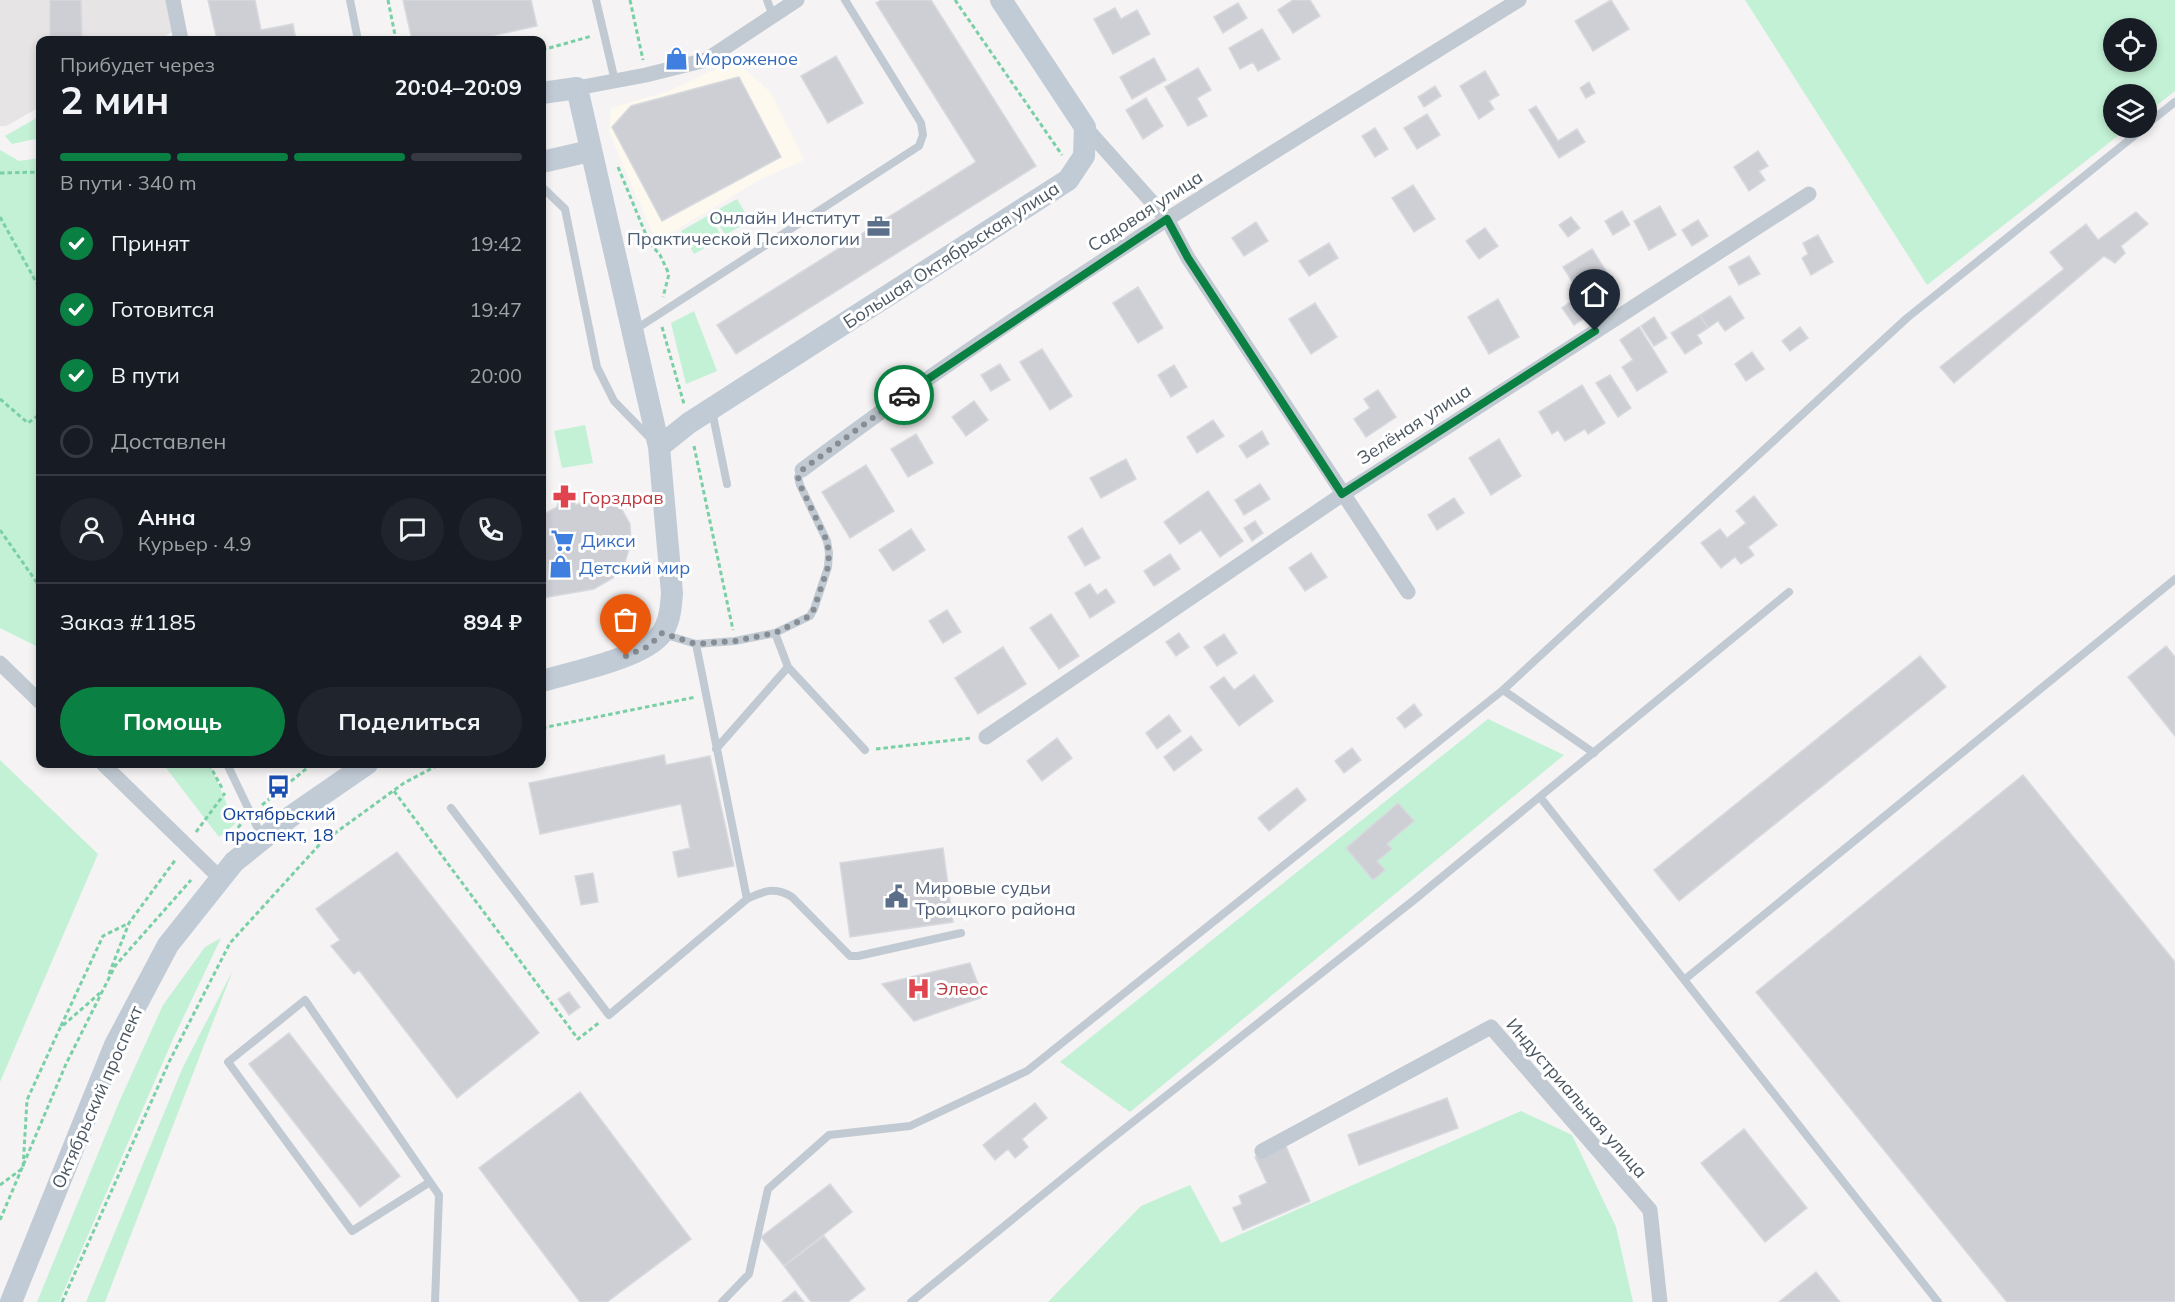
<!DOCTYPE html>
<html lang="ru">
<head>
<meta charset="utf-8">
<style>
	:root { --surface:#171b24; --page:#20242c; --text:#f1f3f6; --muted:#9ea1a6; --line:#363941; --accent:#0b8043 }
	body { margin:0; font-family:Mulish,sans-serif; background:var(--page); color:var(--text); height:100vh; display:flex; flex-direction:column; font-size:22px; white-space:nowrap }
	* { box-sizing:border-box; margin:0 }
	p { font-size:20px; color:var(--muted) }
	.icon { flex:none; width:33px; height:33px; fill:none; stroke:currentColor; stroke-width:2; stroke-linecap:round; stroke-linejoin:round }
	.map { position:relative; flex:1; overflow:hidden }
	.details { position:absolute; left:36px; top:36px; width:510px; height:732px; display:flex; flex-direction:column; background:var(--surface); border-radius:12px; box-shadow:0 3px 9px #0003 }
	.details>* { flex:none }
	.controls { position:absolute; left:2103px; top:18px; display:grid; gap:12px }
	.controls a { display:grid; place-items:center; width:54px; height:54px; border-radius:50%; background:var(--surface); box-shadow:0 3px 9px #0003; font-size:30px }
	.pin { position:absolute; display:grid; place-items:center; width:51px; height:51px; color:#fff; margin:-62px -26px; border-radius:50% 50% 50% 0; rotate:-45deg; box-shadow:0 0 6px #0007 }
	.pin .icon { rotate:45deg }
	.courier { position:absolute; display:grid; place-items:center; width:60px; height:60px; margin:-30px; border:4px solid #0b8043; border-radius:50%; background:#fff; color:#222; box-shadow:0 2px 8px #0007 }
	.head em { font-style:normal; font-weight:700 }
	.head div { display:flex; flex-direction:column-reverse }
	.head { display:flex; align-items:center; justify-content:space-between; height:102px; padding:0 24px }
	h1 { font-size:39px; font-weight:700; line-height:45px }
	.bar { display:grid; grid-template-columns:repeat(4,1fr); gap:9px 6px; align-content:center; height:72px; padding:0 24px }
	.bar i { height:8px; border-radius:4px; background:var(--line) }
	.bar .selected { background:var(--accent) }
	.bar p { grid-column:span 4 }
	.line { display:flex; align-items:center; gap:15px; padding:0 24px; border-top:2px solid var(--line) }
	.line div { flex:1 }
	.round { display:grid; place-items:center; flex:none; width:63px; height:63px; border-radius:32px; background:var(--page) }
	ol { padding:0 24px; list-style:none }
	li { display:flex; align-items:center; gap:18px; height:66px }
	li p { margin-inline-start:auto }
	li .icon { padding:6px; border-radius:50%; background:var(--accent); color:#fff; stroke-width:4 }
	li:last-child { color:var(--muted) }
	li i { width:33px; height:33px; border:3px solid var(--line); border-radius:50% }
	.cta { display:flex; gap:12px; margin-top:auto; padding:12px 24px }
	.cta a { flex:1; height:69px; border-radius:36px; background:var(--accent); color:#fff; font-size:24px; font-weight:700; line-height:69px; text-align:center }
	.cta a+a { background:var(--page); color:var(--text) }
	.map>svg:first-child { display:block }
	.commercial { fill:#fdf9ef }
	.education { fill:#e6e4e5 }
	.green { fill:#c3f1d5; fill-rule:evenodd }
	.building { fill:#cdcfd5; stroke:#d7d9de; stroke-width:1.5 }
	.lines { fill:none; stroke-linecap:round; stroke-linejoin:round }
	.path { stroke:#7ad0a6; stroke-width:3; stroke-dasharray:4.5 3; stroke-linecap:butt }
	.lane { stroke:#c1cad2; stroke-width:8 }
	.street { stroke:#c1cad2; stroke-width:15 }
	.secondary { stroke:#c1cbd6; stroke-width:22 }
	.done { stroke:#868d94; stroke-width:6; stroke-dasharray:0 10.8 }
	.route { stroke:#0b8043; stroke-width:8 }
	.labels { text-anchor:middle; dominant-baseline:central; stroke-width:6; stroke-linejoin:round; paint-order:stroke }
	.shop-label { font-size:18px; fill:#366cbe; stroke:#fff; text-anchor:start }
	.street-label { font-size:18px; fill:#4a5661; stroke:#fff }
	.service-label { font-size:18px; fill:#4e5e75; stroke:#fff; text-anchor:end }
	.health-label { font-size:18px; fill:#be3a42; stroke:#fff; text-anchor:start }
	.transit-label { font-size:18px; fill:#164399; stroke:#fff }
</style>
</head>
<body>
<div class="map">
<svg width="2175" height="1302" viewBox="0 0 2175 1302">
	<rect width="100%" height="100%" fill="#f5f3f3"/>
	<path class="commercial" d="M735,60L770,92L804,160L759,180L660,240L652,232L609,132L611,108L669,91Z"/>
	<path class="education" d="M0,0H172L179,28L157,40H40V107L6,126H0Z"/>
	<path class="green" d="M1745,0H2175V91L2147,113L2146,94H2114V128H2128L1927,285ZM2114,28H2146V62H2114Z
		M40,116V138L12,144L5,136Z
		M0,150L19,161L40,158V648L0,628Z
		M737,199L750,221L725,235L712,213Z
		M709,215L723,238L694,254L681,231Z
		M694,311L717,371L686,384L671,323Z
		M585,425L593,463L562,468L554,431Z
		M1488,719L1564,755L1130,1112L1060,1062Z
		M0,760L98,854L0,1082Z
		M163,764H210L235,824L219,837Z
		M221,938L173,1039L59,1302H37L120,1100L163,1005L205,947Z
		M233,970L105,1302H86L183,1067Z
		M1521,1111L1572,1135L1616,1227L1633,1302H1048L1141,1206L1190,1185L1221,1243Z"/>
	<path class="building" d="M50,0H81L82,37L50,38Z
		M208,0H255L261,30L293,24L296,40H217Z
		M403,0H531L537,26L473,40H412Z
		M881,0H931L1036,166L736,354L717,325L976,162L876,3Z
		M1293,0H1310L1320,16L1293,33L1278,10Z
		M1611,0L1629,29L1593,51L1575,21Z
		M1238,3L1247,18L1223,33L1214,17Z
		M1115,8L1121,19L1137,10L1150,34L1113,54L1094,19Z
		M1262,29L1280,59L1258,71L1253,62L1240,69L1229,48Z
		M836,56L863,103L828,123L801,76Z
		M1154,58L1166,80L1132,99L1120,77Z
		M1198,68L1211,90L1197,98L1207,116L1188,126L1165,87Z
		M1485,71L1499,95L1489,101L1494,109L1479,119L1460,86Z
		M739,77L781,157L662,221L612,127L631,106Z
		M1589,82L1595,93L1586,98L1580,88Z
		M1435,86L1441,96L1424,107L1418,97Z
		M1146,98L1163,126L1143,139L1126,110Z
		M1536,106L1558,141L1577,129L1585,142L1559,158L1529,110Z
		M1427,114L1440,135L1417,149L1404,128Z
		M1375,128L1388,149L1375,157L1362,136Z
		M1758,151L1768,166L1759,171L1765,180L1749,191L1734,167Z
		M1413,185L1435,219L1414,232L1392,198Z
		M1660,206L1676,235L1649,250L1634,221Z
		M1622,211L1630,225L1613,235L1605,221Z
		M2136,212L2148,224L2121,246L2125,253L2115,263L2104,256L1954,383L1940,367L2064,269L2050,252L2086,224L2098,240Z
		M1571,217L1580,228L1568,237L1559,225Z
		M1698,220L1708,236L1692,246L1682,230Z
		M1256,222L1268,241L1244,256L1232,238Z
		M1485,228L1498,246L1479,259L1466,241Z
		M1818,235L1833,262L1811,275L1802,258L1808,254L1803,243Z
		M1329,243L1338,258L1309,276L1299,261Z
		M1592,249L1611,279L1582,297L1563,267Z
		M1749,256L1760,274L1739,285L1729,267Z
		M1138,287L1163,328L1138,343L1113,303Z
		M1730,296L1744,318L1725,331L1718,321L1708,328L1700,315Z
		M1498,299L1519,337L1489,354L1468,317Z
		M1574,299L1586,317L1574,325L1562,308Z
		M1315,303L1337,337L1311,354L1289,319Z
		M1700,315L1708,328L1697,335L1702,343L1685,354L1671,333Z
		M1654,317L1667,338L1654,346L1641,326Z
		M1639,327L1667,372L1637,391L1622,367L1633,360L1620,340Z
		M1800,327L1808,338L1790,351L1782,341Z
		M1042,349L1072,396L1050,410L1020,362Z
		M1752,352L1764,369L1746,381L1735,364Z
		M1000,364L1010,380L991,391L981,375Z
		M1174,365L1187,387L1171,397L1158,375Z
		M1610,375L1631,408L1618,417L1596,383Z
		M1582,385L1605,423L1588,434L1585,429L1565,441L1558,430L1552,434L1539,412Z
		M1378,390L1396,417L1366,437L1354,419L1370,408L1364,399Z
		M974,401L988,420L966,436L952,417Z
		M1213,420L1224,436L1197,453L1187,437Z
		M1262,431L1269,444L1247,458L1239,446Z
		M916,434L933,463L908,477L891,449Z
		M1499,439L1521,476L1491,495L1469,458Z
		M1126,459L1136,479L1101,498L1090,478Z
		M866,465L894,511L850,538L822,492Z
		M1260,484L1270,499L1244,515L1235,500Z
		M1208,491L1243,541L1220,557L1201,530L1180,544L1164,522Z
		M1754,496L1777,525L1748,547L1754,555L1741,564L1735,557L1721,568L1701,543L1720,529L1727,538L1746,523L1736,511Z
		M564,497L572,498L576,505L594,497L607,500L621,508L630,524L631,543L625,562L613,578L594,589L542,598V515L557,507L559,500Z
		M1454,498L1464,513L1437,530L1428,515Z
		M1255,521L1263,533L1252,541L1244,528Z
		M1082,528L1100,558L1085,566L1068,537Z
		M911,529L925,550L893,571L879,550Z
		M1311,553L1327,577L1305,591L1289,568Z
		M1170,554L1180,569L1154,586L1144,571Z
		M1090,584L1097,595L1106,589L1115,602L1090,618L1075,593Z
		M947,610L961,632L943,643L929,621Z
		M1051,614L1079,656L1059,669L1030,628Z
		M1179,633L1189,647L1176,656L1166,642Z
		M1224,634L1237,653L1217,666L1204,647Z
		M2166,646L2175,657V736L2128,677Z
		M1003,647L1026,684L978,714L955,678Z
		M1920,656L1946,687L1679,901L1654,870Z
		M1254,675L1273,701L1239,726L1210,687L1224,677L1234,690Z
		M1414,704L1422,715L1405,728L1397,718Z
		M1169,715L1181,731L1157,749L1146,733Z
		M1191,736L1202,750L1174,771L1164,757Z
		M1057,738L1072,758L1042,781L1027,761Z
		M1352,748L1361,760L1344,773L1335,761Z
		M664,755L666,765L710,756L734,866L678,877L673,852L690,848L681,804L540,834L529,783Z
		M2023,775L2175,962V1302H2007L1756,992Z
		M1297,788L1306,800L1269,831L1258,818Z
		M1398,803L1414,821L1387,844L1392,849L1377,861L1385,870L1373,880L1346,848Z
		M943,848L953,922L850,937L840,863Z
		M397,852L539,1033L457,1098L359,970L354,974L331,946L340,940L316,909Z
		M593,873L598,902L581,905L575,876Z
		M970,963L983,997L914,1021L882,984Z
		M569,992L580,1007L569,1015L558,999Z
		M289,1033L400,1176L360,1207L249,1064Z
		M580,1092L691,1239L607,1302H580L479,1168Z
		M1447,1098L1458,1128L1359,1165L1348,1135Z
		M1035,1103L1047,1118L1022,1139L1028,1147L1015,1158L1008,1149L995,1160L983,1145Z
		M1744,1129L1807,1208L1765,1242L1701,1163Z
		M1285,1144L1310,1201L1243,1230L1233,1208L1242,1204L1239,1196L1267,1183L1255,1157Z
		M830,1184L852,1212L784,1266L761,1237Z
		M824,1236L865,1289L848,1302H811L784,1266Z
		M1816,1272L1840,1302H1779Z
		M795,1291L804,1302H782Z"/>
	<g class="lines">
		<path class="path" d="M388,0L396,40
			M630,0L643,60
			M955,0L1062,155
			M542,50L592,36
			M618,167L649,242L660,255L669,274L663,297
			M0,173L40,172
			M0,217L40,289
			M662,327L684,404
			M0,399L28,423L40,414
			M694,446L733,630
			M0,530L40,587
			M542,728L696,697
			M876,749L971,738
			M209,764L223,790
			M394,791L578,1039L600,1022
			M262,805L312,764
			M196,832L225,793
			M228,839L241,824
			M109,974L129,923L176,859
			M61,1026L103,936L129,923
			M0,1185L23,1168L27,1100L60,1028L100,993
			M0,1220L66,1064L115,966L191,880
			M62,1302L169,1062L230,943L320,844L404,783L440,764"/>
		<path class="lane" d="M350,0L358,40
			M596,0L615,81
			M767,0L773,16
			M2146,125L2175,102
			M542,187L565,209L597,367L614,401L650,438
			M636,329L919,146L923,135L921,123L845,0
			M712,411L727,484
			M775,633L788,667L865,750
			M663,634L696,644L735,641L775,633L810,616L814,609L828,567L829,553L827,541L800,485L798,477L802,470
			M696,644L747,899C764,891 775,886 792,897L850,956H858L961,933
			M1503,690L1594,753
			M716,749L788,667
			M227,764L261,835
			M1540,797L1938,1302
			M451,808L609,1015L747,899
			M1684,980L2175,579
			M430,1182L352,1231L228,1062L305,1000L430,1182L439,1195L435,1302
			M722,1302L749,1274L768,1189L829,1135L910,1126L1027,1071L1503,690L1907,318L2144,128
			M911,1302L1100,1148L1414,900L1789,592"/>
		<path class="street" d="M173,0L181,40
			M577,88L646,75L706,60L797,0
			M1085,127L1167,219L1188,258L1408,592
			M802,470C1029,299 1277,150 1519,0
			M0,663L40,702
			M986,737L1343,494L1809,194
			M103,764L221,879
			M1262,1151L1491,1027L1650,1210L1660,1302"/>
		<path class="secondary" d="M542,93L577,88L659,447L672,593C671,607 670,621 662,633C644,658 571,672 542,681
			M542,162L590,151
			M659,447L689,423L1068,180L1084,156L1085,127L1001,0
			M11,1302L115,1045L168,945L234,862L290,817L367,764"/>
	</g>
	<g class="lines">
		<path class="done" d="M626,656L649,646L662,633L696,644L735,641L775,633L810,616L814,609L828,567L829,553L827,541L800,485L798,477L802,470L904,395"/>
		<path class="route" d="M904,395L1167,219L1188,258L1342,494L1595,331"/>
	</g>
	<defs>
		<symbol id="shop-bare" viewBox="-9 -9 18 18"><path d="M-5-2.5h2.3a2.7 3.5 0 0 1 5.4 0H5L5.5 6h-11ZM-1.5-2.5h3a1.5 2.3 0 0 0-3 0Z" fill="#3f7fe0" stroke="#fff" stroke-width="2.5" paint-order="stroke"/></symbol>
		<symbol id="office-bare" viewBox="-9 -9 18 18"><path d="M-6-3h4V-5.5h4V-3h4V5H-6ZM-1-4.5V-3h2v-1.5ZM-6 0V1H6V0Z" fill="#5c6f8a" stroke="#fff" stroke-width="2.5" paint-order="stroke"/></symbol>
		<symbol id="pharmacy-bare" viewBox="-9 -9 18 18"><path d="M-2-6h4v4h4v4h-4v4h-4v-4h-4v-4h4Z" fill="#e0444e" stroke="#fff" stroke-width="2.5" paint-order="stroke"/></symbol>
		<symbol id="supermarket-bare" viewBox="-9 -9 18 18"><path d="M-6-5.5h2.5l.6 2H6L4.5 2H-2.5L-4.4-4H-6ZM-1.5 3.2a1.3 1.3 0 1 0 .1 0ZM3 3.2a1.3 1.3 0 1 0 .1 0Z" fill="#3f7fe0" stroke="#fff" stroke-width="2.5" paint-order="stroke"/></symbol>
		<symbol id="bus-bare" viewBox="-9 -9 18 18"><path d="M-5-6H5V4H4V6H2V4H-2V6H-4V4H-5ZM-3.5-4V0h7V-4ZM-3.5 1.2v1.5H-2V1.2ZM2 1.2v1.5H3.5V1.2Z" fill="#1a4fb4" stroke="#fff" stroke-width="2.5" paint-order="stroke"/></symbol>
		<symbol id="civic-bare" viewBox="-9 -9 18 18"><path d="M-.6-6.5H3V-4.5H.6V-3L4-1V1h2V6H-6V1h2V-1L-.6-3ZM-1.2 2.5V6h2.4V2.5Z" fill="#5c6f8a" stroke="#fff" stroke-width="2.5" paint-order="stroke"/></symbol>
		<symbol id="hospital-bare" viewBox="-9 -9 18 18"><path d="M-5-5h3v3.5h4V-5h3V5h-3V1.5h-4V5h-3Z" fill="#e0444e" stroke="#fff" stroke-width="2.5" paint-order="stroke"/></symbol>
	</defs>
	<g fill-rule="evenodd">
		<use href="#shop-bare" x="660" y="42" width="33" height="33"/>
		<use href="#office-bare" x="862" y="210" width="33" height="33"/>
		<use href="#pharmacy-bare" x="548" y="480" width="33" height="33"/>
		<use href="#supermarket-bare" x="546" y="524" width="33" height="33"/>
		<use href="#shop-bare" x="544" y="550" width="33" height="33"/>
		<use href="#bus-bare" x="262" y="770" width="33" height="33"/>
		<use href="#civic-bare" x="880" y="880" width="33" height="33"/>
		<use href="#hospital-bare" x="902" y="972" width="33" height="33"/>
	</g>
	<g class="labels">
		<g class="shop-label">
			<text x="695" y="58">Мороженое</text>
			<text x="581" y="540">Дикси</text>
			<text x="579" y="567">Детский мир</text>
		</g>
		<g class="street-label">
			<text transform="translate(1145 211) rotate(-33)">Садовая улица</text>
			<text transform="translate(951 255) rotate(-33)">Большая Октябрьская улица</text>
			<text transform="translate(1414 424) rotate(-33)">Зелёная улица</text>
			<text transform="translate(97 1097) rotate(-66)">Октябрьский проспект</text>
			<text transform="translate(1577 1098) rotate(49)">Индустриальная улица</text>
		</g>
		<g class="service-label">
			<text x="860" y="217">Онлайн Институт<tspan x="860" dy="21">Практической Психологии</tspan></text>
			<text x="915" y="887" text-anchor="start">Мировые судьи<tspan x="915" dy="21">Троицкого района</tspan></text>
		</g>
		<g class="health-label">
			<text x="582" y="497">Горздрав</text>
			<text x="936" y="988">Элеос</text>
		</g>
		<g class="transit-label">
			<text x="279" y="813">Октябрьский<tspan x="279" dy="21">проспект, 18</tspan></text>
		</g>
	</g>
</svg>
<div class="controls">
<a><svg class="icon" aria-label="locate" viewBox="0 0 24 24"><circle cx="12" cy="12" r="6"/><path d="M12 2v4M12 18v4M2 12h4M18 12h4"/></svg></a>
<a><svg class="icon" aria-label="layers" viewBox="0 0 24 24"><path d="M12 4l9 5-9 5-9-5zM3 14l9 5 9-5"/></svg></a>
</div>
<div class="pin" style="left:626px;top:656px;background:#ea580c"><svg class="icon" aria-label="bag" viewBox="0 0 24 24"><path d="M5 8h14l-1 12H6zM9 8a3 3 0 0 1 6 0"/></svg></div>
<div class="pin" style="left:1595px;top:331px;background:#1f2937"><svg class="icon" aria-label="home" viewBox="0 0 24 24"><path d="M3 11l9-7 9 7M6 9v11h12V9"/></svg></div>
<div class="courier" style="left:904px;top:395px"><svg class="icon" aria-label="car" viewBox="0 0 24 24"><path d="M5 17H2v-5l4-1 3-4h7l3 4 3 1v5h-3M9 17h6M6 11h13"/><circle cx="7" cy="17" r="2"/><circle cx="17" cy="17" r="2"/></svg></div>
<section class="details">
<div class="head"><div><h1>2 мин</h1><p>Прибудет через</p></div><em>20:04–20:09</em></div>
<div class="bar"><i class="selected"></i><i class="selected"></i><i class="selected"></i><i></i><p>В пути · 340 m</p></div>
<ol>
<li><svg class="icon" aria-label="check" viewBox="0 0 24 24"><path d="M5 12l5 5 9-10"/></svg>Принят<p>19:42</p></li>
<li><svg class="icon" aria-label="check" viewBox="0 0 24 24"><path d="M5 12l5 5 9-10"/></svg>Готовится<p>19:47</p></li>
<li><svg class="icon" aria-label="check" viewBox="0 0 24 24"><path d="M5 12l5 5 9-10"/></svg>В пути<p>20:00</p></li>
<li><i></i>Доставлен</li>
</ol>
<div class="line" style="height:108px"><a class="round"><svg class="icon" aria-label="person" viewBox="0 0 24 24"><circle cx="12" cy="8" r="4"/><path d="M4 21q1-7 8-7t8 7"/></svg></a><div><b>Анна</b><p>Курьер · 4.9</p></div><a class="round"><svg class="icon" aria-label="chat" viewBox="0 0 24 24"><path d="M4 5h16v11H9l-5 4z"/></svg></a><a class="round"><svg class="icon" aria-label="phone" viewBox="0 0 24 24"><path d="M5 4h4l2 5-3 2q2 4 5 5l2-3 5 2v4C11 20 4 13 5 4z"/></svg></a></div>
<div class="line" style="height:78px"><div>Заказ #1185</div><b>894 ₽</b></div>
<div class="cta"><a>Помощь</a><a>Поделиться</a></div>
</section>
</div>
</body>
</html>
